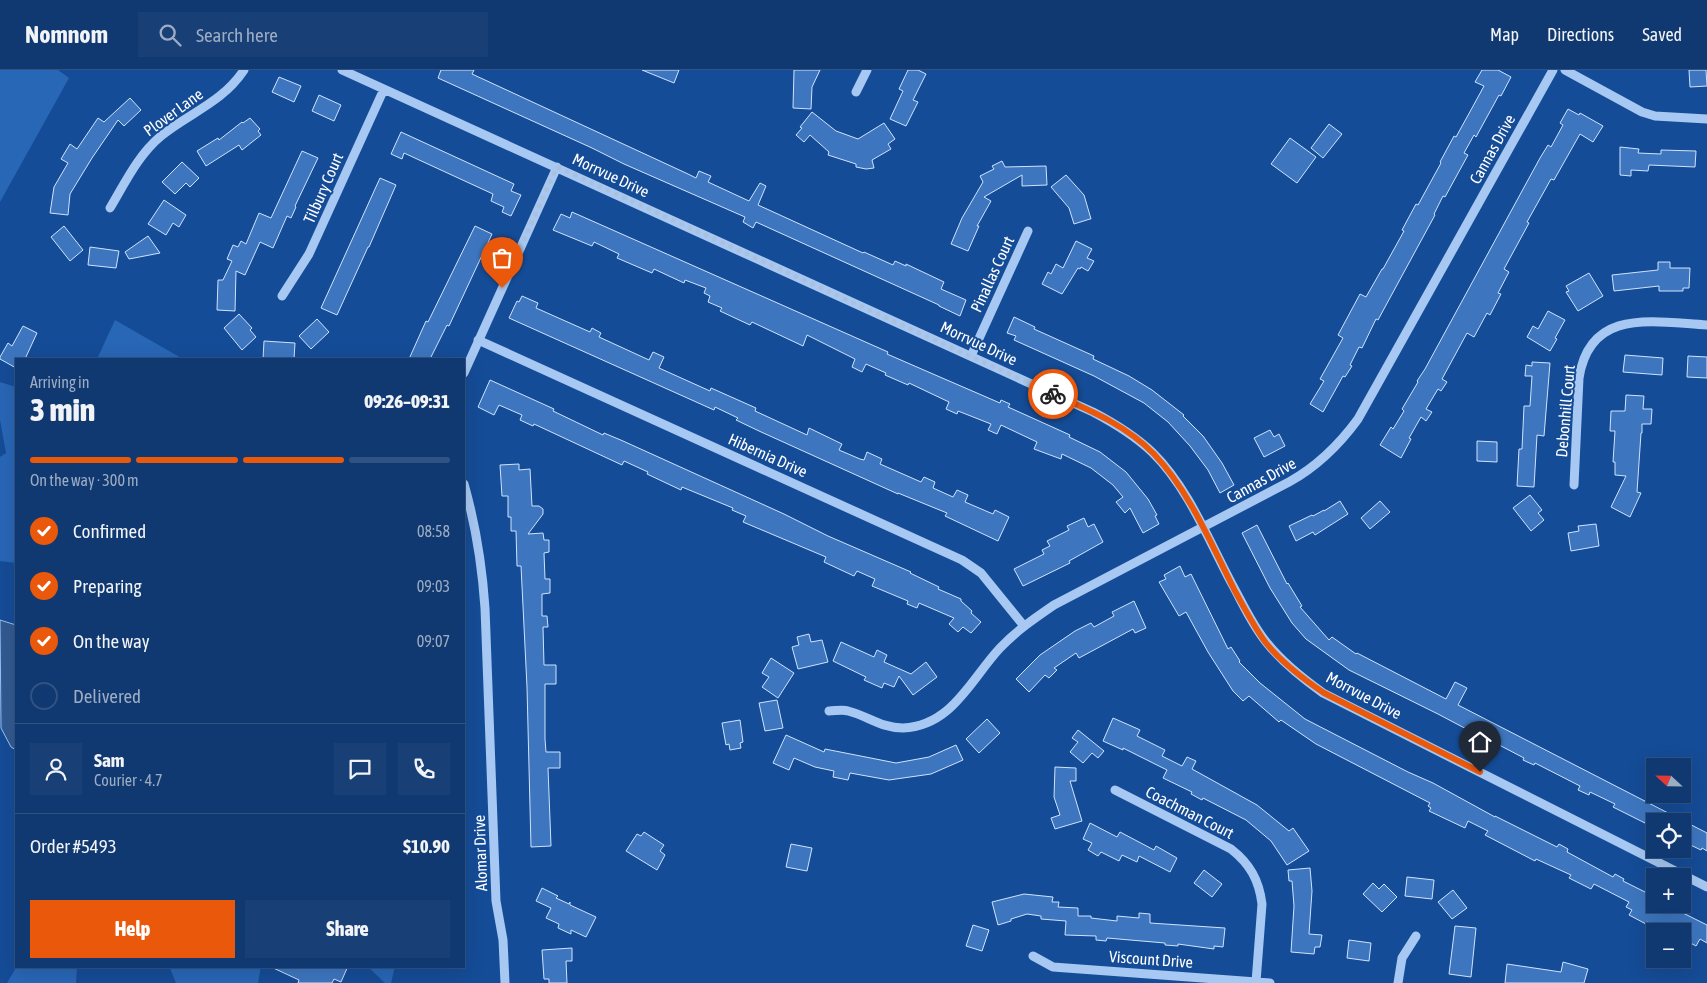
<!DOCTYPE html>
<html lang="en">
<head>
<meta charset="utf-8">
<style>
	:root { --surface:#103971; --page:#194076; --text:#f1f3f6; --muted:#9cacc3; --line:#305384; --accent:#ea580c }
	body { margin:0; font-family:"Asap Condensed",sans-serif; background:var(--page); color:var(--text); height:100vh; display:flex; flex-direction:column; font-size:19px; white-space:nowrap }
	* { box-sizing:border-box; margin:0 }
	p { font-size:16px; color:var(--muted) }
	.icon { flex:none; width:28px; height:28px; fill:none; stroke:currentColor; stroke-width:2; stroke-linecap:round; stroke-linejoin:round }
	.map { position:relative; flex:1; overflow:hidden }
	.panel { position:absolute; left:15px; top:288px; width:450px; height:610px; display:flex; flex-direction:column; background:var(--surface); border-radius:0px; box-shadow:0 5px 20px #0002,0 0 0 1px var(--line) }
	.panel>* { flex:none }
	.needle { width:32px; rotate:292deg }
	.buttons { position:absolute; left:1646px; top:688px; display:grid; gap:10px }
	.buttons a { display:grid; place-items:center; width:45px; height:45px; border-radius:0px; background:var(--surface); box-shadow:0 5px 20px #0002,0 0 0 1px var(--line); font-size:25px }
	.pin { position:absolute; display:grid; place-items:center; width:42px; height:42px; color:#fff; margin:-51px -21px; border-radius:50% 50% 50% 0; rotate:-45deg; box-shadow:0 0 5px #0007 }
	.pin .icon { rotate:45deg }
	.courier { position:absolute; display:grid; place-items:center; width:50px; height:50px; margin:-25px; border:4px solid #ea580c; border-radius:50%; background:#fff; color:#222; box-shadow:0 1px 6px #0007 }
	.summary em { font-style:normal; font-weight:800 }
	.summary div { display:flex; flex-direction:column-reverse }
	.summary { display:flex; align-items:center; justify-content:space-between; height:85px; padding:0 15px }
	h1 { font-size:32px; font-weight:800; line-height:38px }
	.bar { display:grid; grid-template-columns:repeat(4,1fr); gap:8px 5px; align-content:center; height:60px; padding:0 15px }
	.bar i { height:6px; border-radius:4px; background:var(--line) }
	.bar .active { background:var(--accent) }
	.bar p { grid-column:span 4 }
	.line { display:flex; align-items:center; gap:12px; padding:0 15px; border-top:1px solid var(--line) }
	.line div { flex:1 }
	.round { display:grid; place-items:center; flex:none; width:52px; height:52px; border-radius:0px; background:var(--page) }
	ol { padding:0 15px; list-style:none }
	li { display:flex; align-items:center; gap:15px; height:55px }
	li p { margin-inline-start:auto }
	li .icon { padding:5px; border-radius:50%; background:var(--accent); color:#fff; stroke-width:4 }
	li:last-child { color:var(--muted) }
	li i { width:28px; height:28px; border:2px solid var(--line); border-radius:50% }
	.cta { display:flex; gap:10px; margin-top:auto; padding:10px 15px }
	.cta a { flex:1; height:58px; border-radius:0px; background:var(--accent); color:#fff; font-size:20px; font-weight:800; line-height:58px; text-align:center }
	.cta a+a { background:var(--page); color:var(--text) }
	header { display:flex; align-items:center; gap:30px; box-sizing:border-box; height:70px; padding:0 25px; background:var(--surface); border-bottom:1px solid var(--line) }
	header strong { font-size:24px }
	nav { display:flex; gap:28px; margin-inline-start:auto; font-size:18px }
	.search { width:350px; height:45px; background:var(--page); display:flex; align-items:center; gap:12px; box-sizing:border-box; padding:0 18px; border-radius:0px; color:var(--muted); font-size:19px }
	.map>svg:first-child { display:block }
	.green { fill:#2866b6 }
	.water { fill:#325a91; stroke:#9ac3f5 }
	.building { fill:#3d76bf; stroke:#cfe3fc }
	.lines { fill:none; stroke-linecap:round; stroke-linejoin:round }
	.minor { stroke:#a7c8f2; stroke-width:9 }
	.done { stroke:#adc0db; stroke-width:5; stroke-dasharray:0 9 }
	.route { stroke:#ea580c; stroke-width:6 }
	.labels { text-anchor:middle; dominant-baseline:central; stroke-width:4; stroke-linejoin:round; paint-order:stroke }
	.street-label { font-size:16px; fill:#fff; stroke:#154c97 }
</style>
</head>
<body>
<header>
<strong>Nomnom</strong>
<div class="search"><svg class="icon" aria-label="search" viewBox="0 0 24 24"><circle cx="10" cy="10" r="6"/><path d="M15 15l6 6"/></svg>Search here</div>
<nav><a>Map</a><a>Directions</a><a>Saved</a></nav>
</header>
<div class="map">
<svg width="1707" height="913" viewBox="0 0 1707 913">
	<rect width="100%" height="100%" fill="#154c97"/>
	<path class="green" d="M0,0H58L69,8L0,132Z
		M115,250L183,289H97Z
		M0,312L16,317V493L0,491V387L6,383L0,350Z
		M17,896H77L76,913H7Z
		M169,896H261L258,913H176Z
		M367,896H395L391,913H385Z"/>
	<path class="water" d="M0,550L16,555V680L11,677L1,658Z"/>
	<path class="building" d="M441,0H474L472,4L688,104L696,108L699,101L711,106L708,112L749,131L760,113L766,116L758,135L863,183L864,182L893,195L895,191L906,196V194L944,212L941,219L966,230L960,246L939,236V235L756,152L753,158L743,152L745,147L624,94L592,78L438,8Z
		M642,0H679L674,13Z
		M794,0H820L812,17L811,39L793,38Z
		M908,0H918L926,4L913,30L918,32L906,56L890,49L903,21L899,19Z
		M1482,0H1498L1511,7L1501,26L1499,25L1476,67L1474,65L1464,83L1468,85L1445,127L1443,126L1434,144L1435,145L1385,237L1378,250L1376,249L1362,278L1359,277L1350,295L1352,296L1345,307L1343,306L1323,342L1310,334L1324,311L1320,309L1343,268L1338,265L1360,224L1366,227L1382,199H1383L1404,161L1402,160L1416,134L1418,135L1441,93L1440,92L1454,66L1456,67L1472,38L1484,16L1475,12Z
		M1689,0H1706L1707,16L1690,17Z
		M279,7L301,16L294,32L272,22Z
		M319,25L341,35L334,51L312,41Z
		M130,28L141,40L124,56L118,50L92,88L70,124L68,145L50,143L54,117L68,93L61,89L70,74L77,79L98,48L104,52Z
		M1568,39L1579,45L1580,43L1603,56L1593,72L1580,64L1554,110L1551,109L1527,152L1529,153L1504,199L1509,202L1498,223L1501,224L1490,245L1487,243L1474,267L1467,263L1442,309L1447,312L1441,321L1438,319L1426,339L1432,342L1426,351L1421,347L1409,368L1411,369L1401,388L1380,375L1391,357L1393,359L1404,341L1402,339L1418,312L1417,311L1425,299L1540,88L1548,75L1551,77L1563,55L1560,53Z
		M812,42L836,61L858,69L884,53L895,69L888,74L891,79L872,90L874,98L866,99L856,97V94L828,85L829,82L810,65L804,72L796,65L802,58L800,57Z
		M250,48L260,59L258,61L261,65L242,80L239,75L206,96L197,81L218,68L219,70L242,52L243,53Z
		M1329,54L1342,64L1323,88L1311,78Z
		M401,62L514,114L511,121L521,125L511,146L502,142L504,137L491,131L493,124L404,83L402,89L391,84Z
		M1290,68L1316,87L1297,113L1271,94Z
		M1620,77L1639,79L1638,83L1661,84V80L1696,81L1695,97L1649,95L1648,101L1631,100V106L1620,105Z
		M302,81L318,88L295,136L296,137L291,148L287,146L273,178L260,172L245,205L236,201L235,241L217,240L218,210H223L232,191L227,189L233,175L238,177L241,171L246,174L259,143L271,148Z
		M1002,91L1005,97L1046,96L1047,115L1022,116V105L984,127L991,131L977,156H979L968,181L951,174L962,148L983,112L980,106L994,99L992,96Z
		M182,92L199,108L190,117L186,113L175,124L162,112Z
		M1066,105L1084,125L1091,149H1090L1074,154L1069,138L1051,117Z
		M380,108L396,115L369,177H368L337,245L321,238Z
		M164,130L186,145L179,157L173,153L166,165L148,154Z
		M572,142L888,282L887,284L933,304L1000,333L1001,330L1010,334L1008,337L1070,365L1069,367L1100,382L1126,402L1148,429L1157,445L1155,446L1159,454L1143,463L1130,438L1125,443L1116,432L1123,427L1113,415L1091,398L1062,384L1061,389L1034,379L1037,372L1001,355L997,364L988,360L991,354L958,341L957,344L946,339L949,332L909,313L908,315L885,305L886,303L866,294L862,302L852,297L855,289L807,265L803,276L752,252L750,255L720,241L722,238L708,232L710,226L704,223L706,218L685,210L684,213L654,199L652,203L617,188L619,184L594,172L592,176L553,160L561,144L570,148Z
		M64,156L83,180L70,191L51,167Z
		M475,156L492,164L449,256L447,255L430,289H409L426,251L428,252Z
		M148,166L160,183L129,189L125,182Z
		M1076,171L1092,179L1087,188L1094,191L1088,201L1081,197L1080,199L1078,198L1062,224L1042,214L1048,202L1051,204L1056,194L1063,198Z
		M90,177L119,181L116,198L88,195Z
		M1658,192H1670V198H1690L1689,218H1683V221H1659V216L1614,221L1612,205L1658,200Z
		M1589,203L1603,226L1578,241L1566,222L1569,221L1566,216Z
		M522,226L538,233L536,238L590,262L592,258L601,263L599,267L649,290L653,282L664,287L659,298L710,321L711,318L756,338L755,341L807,365L809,358L842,374L839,380L860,389L864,390L867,382L882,389L880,394L921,412L924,407L935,412L933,418L953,427L957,420L968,425L965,432L993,444L995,440L1009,447L998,471L945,446L947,443L898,423V424L759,361L736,350L738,348L715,337L714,340L509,248L517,231L519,232Z
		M1548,241L1565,250L1555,268L1557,269L1550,281L1527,267L1533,256L1538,259Z
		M239,244L252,258L250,260L256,267L242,280L224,258Z
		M1014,247L1035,257L1034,259L1094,286L1093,289L1129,306L1152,320L1184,345L1183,346L1203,366L1222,393L1234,415L1220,423L1208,400L1190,376L1168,352L1144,333L1094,306L1014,270L1016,266L1007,263Z
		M317,249L329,262L311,279L299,266Z
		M23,256L37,263L25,289H16V298L0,289V287L8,273L12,276Z
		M264,271L295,273L294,289H263Z
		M1625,285L1663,288L1662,305L1623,302Z
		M1688,286L1707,287V308L1687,307Z
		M1532,292L1550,293L1544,366L1537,365L1534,417L1517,416L1519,379H1522L1524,336H1530L1532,306H1525L1526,295L1532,296Z
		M490,310L554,339L553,341L603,365L604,363L623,371L784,444L828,466L911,502L910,503L939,517L938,519L961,529V531L972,541L971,543L981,552L971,563L963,557L958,562L949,554L954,548L919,533L917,538L907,534L908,531L872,516L875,509L857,501L854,506L824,492L826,487L743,452L746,446L732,440L733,438L682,417L681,420L647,404L648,402L624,391L622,395L534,354L533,356L520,350L522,345L499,335L494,345L478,337Z
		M1626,325L1644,326L1643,339H1652L1651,354H1642V363H1641L1637,422L1641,423L1630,447L1611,437L1626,406L1615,405V392H1613L1615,361H1610L1611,341H1625Z
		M1270,360L1274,367L1279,364L1285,376L1264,387L1254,368Z
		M1477,371L1497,372V392L1477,391Z
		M519,394V400L530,399L532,436H539L543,439V444L528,464L543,463L544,470H549V482L544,483L545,509H550V523L542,524V546H547L548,557H543L544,595H556V614H545V669L546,682H560V698H548L551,776L531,777L527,617L521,496H517L516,461H511V447H508V426H502L500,395Z
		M1530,425L1542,440L1538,443L1544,450L1531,461L1513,438Z
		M1340,431L1348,444L1315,465L1313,462L1296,471L1289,456L1312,445L1313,446L1324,440V441Z
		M1380,431L1390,442L1370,459L1361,448Z
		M1084,448L1088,457L1094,454L1103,472L1069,491L1070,493L1023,516L1014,499L1044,484L1042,480L1050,476L1047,471L1069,460L1067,456Z
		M1596,454L1599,476L1571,481L1568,463L1579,461L1578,456Z
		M1257,455L1287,514L1288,513L1302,536L1300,537L1329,570L1332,567L1356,584L1357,583L1446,629L1455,612L1467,618L1458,635L1707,763V781L1702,778L1701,780L1682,771V751H1655L1654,753L1647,749L1645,753L1613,737L1615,734L1590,722L1589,725L1578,720L1580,716L1535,693L1534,695L1523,690L1524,688L1482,666L1480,669L1470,664L1472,662L1438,644L1349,600L1306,569L1292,553L1270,518L1242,463Z
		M1180,496L1185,507L1191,504L1228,579L1231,577L1240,591L1239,592L1260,613L1305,649L1408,702L1433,713L1495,747V746L1557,777L1559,774L1568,779L1567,782L1613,807L1615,804L1624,809L1623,811L1651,825L1650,827L1655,830V834H1665L1707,855V873L1700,869L1696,876L1685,870L1690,861H1664L1647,852L1646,854L1629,845L1632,840L1626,837L1629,832L1594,814L1591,819L1569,808L1571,805L1536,789L1535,791L1485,765L1488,761L1468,751L1465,758L1429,741L1431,738L1428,736L1430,733L1316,674L1281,650L1279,652L1249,626L1243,631L1233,621L1208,582L1186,542L1179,546L1159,512L1166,509L1164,505Z
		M1134,531L1146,558L1135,563L1133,559L1079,588L1076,583L1054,598L1057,600L1049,608L1045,605L1029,622L1016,609L1040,585L1075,561L1091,553L1094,557L1114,546L1112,542Z
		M809,564L811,572L822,570L828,592L798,599L792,577L799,575L797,567Z
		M841,572L874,587L877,580L887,585L884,592L911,604L926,592L937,607L913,625L899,606L894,617L884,613L882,618L864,610L866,607L833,591Z
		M771,588L794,603L778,628L762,617L769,607L762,603Z
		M777,630L783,658L765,661L759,633Z
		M1113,648L1138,659L1140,660L1137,666L1165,680L1162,686L1182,696L1187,687L1196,691L1192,699L1257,735L1289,761L1293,758L1309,781L1287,795L1271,771L1246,750L1203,728L1202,730L1191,724L1192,722L1163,708L1167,700L1123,678V680L1103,671Z
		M987,649L1000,663L979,683L966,669Z
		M740,650L743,672L740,673L741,678L730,680L729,674L726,675L722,653Z
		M1078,660L1104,681L1098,688L1092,683L1083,693L1070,682L1078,672L1072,668Z
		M786,665L824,682L825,679L896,693L929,687L956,675L963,690L931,704L889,710L850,703L848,710L833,707L834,701L815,697L794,688L789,700L773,693Z
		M1055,697L1076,698V711H1070L1082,751L1055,759L1051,748L1060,745L1054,727Z
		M1090,753L1117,767L1120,762L1154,780L1156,776L1177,788L1170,802L1139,786L1137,792L1122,785L1119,791L1101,782L1098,786L1088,780L1092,773L1083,769Z
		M644,762L664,775L660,781L665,785L657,800L626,781L637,764L641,766Z
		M791,774L812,778L807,801L786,797Z
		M1310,798L1312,821L1309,864L1322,865L1320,877H1315L1314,884L1291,882L1294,836L1292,811H1289L1288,800Z
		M1204,800L1222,814L1212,827L1194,813Z
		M1407,807L1434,810L1432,829L1405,826Z
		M1373,813L1379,819L1384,814L1397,827L1382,842L1363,824Z
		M542,818L558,826L556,828L569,834L570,832V835L596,847L586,867L571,860V864L558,858L559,854L546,848L551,838L536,831Z
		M1453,820L1467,838L1452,849L1438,832Z
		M1024,824L1053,827L1052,832H1059L1058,837L1078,838V846H1091V848L1117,851V846L1139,848V843L1150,844V853L1225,858L1223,877L1214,876V879L1178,874V876L1165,875V873L1107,868L1106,871L1096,870V866L1065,865L1066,851L1041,849V846L1027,844L1011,849V851L998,855L992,832Z
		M973,855L989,860L982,881L966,876Z
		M1455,856L1476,858L1471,907L1449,904Z
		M1349,870L1371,873L1369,891L1347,888Z
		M572,878V891H566L567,913H549V909H544L542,880Z
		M1563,892L1588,899L1584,913H1505L1507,894L1561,902Z
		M269,896H348L341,912L334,909L332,913H298L299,910Z"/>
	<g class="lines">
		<path class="minor" d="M342,0L1093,342C1114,353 1134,365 1152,382C1188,417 1209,471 1232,514C1243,534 1252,555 1267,573C1283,593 1302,608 1323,623L1707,817
			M1565,0L1642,42L1655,46L1707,49
			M856,22L867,0
			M110,138C125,113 138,85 161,66C189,43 222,33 244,0
			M282,226L309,184L384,19
			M478,270L962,490L981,503L1024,556
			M971,286L1028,161
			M464,303L557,97
			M464,414C476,456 482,494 485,538L496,831L503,870L505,913
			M1574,415L1579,308C1590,237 1654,252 1707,255
			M829,641C835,641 843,639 848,641C868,646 881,658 903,658C952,656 971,609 1000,578C1016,561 1035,548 1054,535L1289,412C1318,396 1339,375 1358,349L1553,0
			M1115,720L1231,779C1250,794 1259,810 1262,834L1256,912
			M1033,886L1053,897L1270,913
			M1398,913L1402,888L1416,866"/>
	</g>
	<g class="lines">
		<path class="done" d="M502,218L557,97L1053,324"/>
		<path class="route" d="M1053,324C1089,340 1126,355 1154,384C1190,422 1211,474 1235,521C1245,539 1254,557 1266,573C1282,593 1302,608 1324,623L1480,702"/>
	</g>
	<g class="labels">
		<g class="street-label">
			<text transform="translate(173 42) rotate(-36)">Plover Lane</text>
			<text transform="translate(1492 79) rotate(-61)">Cannas Drive</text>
			<text transform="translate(611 105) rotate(25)">Morrvue Drive</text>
			<text transform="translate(323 118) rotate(-66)">Tilbury Court</text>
			<text transform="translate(992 204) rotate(-65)">Pinallas Court</text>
			<text transform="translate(979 273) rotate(25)">Morrvue Drive</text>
			<text transform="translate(1565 341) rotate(-85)">Debonhill Court</text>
			<text transform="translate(768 385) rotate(24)">Hibernia Drive</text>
			<text transform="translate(1261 410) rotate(-29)">Cannas Drive</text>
			<text transform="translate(1364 625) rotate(28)">Morrvue Drive</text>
			<text transform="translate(1190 742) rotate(27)">Coachman Court</text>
			<text transform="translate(480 783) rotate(-92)">Alomar Drive</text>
			<text transform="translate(1151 889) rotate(4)">Viscount Drive</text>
		</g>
	</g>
</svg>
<div class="buttons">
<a><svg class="needle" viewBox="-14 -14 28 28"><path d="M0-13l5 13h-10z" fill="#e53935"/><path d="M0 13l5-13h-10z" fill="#9cacc3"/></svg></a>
<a><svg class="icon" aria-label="locate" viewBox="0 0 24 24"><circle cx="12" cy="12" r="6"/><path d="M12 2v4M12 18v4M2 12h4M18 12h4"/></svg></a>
<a>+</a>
<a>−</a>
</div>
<div class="pin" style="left:502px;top:218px;background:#ea580c"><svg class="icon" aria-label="bag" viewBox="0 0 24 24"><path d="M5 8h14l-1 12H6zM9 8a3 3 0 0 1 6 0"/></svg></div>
<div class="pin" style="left:1480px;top:702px;background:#1f2937"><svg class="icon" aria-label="home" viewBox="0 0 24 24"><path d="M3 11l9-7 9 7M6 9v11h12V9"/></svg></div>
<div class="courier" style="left:1053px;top:324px"><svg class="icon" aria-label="bike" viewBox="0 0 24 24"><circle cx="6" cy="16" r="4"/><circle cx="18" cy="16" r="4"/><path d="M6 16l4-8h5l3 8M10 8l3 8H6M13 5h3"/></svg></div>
<section class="panel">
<div class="summary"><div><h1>3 min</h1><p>Arriving in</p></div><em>09:26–09:31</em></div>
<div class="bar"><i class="active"></i><i class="active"></i><i class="active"></i><i></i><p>On the way · 300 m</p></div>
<ol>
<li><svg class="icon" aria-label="check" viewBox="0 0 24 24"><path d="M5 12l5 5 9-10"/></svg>Confirmed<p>08:58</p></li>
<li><svg class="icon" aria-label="check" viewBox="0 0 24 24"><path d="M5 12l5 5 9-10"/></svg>Preparing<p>09:03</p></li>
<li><svg class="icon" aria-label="check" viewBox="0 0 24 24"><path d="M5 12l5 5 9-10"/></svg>On the way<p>09:07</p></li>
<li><i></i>Delivered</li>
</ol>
<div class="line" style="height:90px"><a class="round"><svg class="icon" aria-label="person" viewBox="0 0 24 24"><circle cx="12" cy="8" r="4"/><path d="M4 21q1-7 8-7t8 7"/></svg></a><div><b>Sam</b><p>Courier · 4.7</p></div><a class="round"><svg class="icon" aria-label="chat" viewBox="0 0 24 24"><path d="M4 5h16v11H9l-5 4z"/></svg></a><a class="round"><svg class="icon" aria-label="phone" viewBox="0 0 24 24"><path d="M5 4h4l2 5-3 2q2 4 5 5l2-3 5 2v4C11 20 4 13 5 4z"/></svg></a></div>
<div class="line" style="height:65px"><div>Order #5493</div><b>$10.90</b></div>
<div class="cta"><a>Help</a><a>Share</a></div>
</section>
</div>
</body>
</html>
